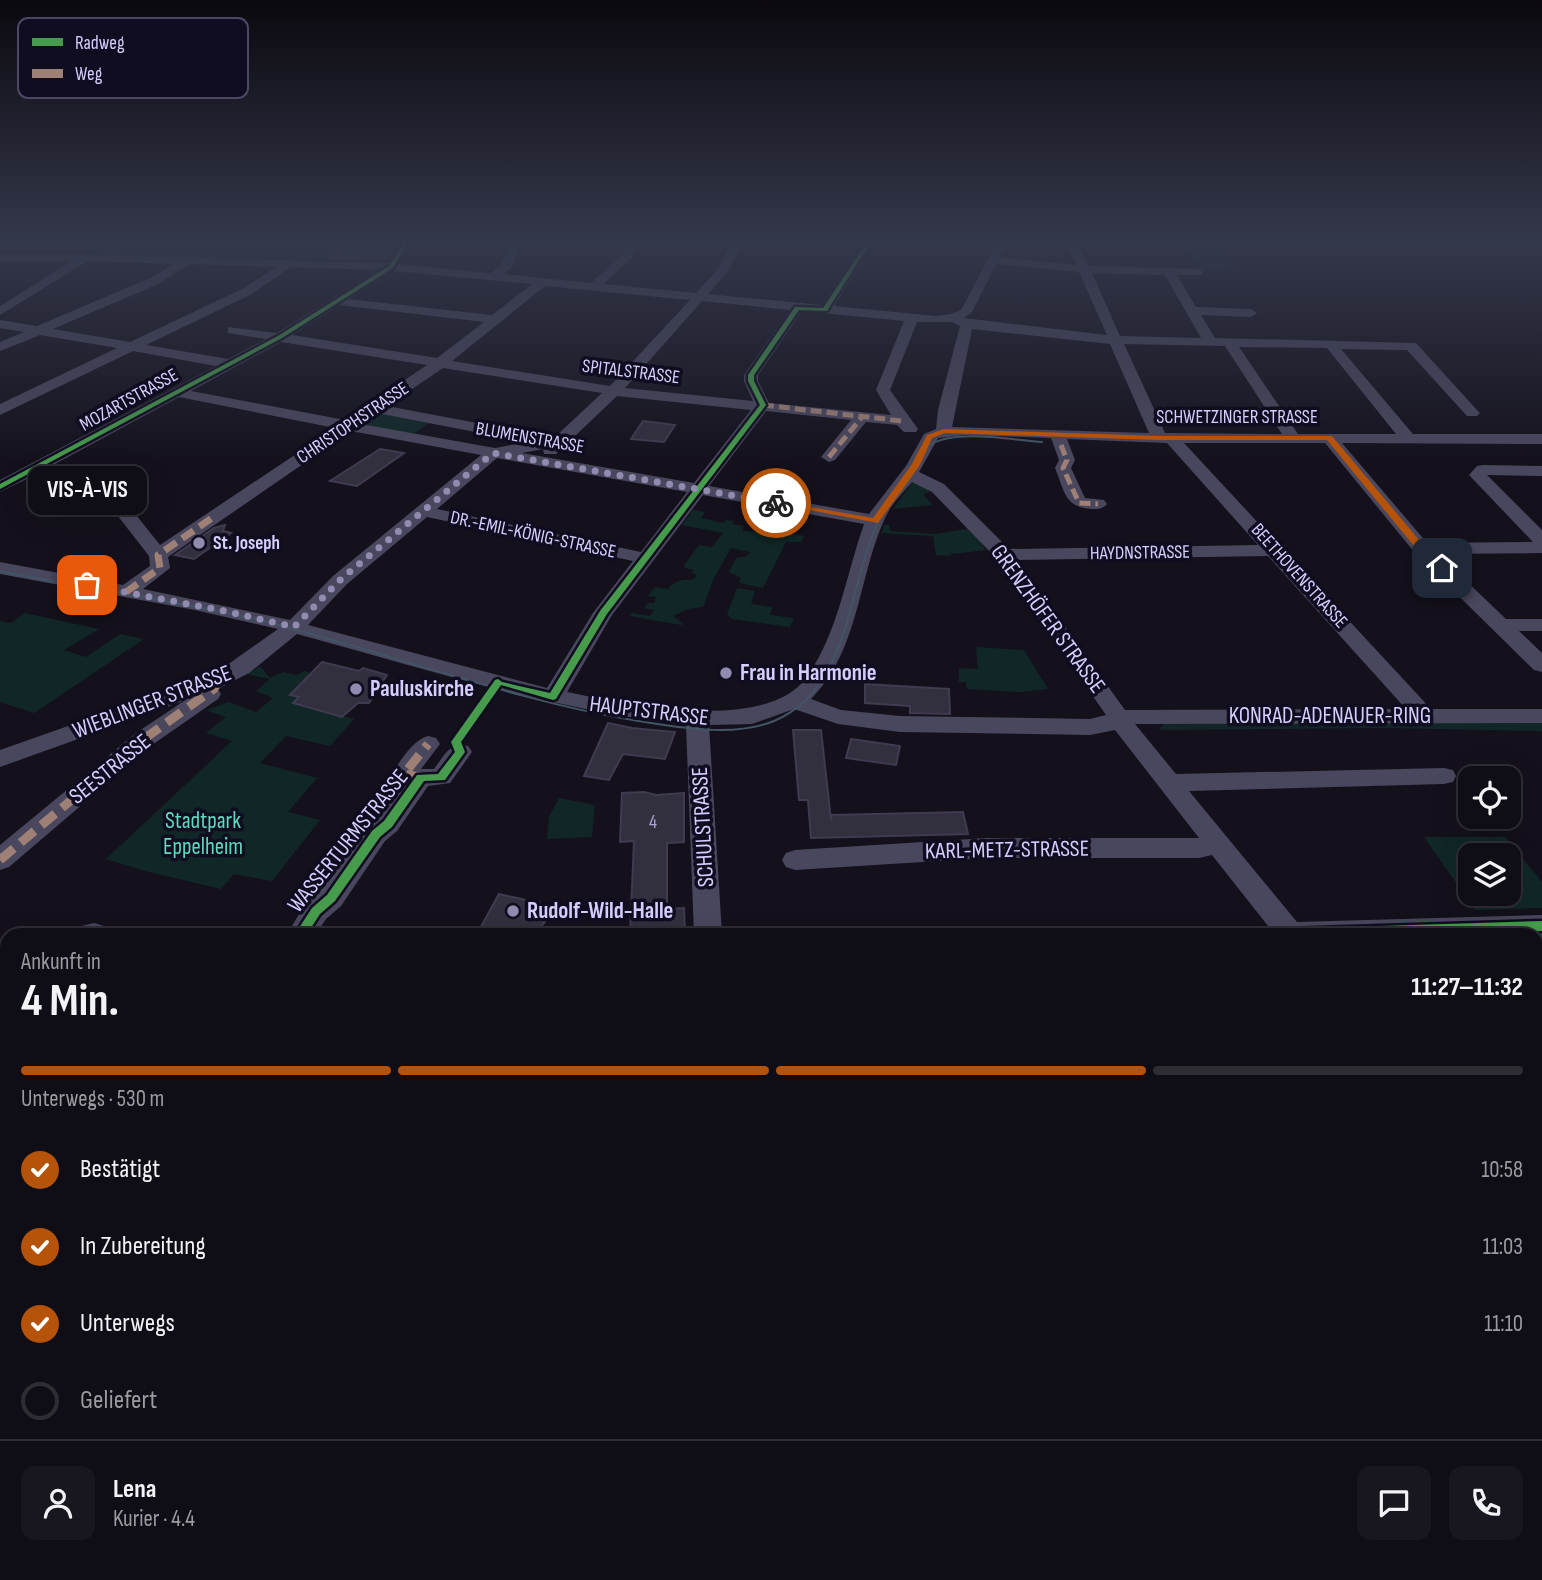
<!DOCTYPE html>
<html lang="de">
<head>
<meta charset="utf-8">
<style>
	:root { --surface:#0f0d15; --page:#18161e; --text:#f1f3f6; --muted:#9b9ca0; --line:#2f2d34; --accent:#b45309 }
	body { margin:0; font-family:"Sofia Sans Condensed",sans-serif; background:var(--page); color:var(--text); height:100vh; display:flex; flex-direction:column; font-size:26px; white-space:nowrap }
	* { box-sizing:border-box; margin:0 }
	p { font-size:23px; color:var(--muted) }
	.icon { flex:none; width:38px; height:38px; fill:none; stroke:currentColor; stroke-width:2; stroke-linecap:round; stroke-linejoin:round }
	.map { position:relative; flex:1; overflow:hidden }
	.side { position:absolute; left:0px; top:928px; width:1544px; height:653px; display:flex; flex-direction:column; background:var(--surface); border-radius:21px 21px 0 0; box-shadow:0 7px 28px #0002,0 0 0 2px var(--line) }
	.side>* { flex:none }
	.tools { position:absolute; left:1458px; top:766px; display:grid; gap:14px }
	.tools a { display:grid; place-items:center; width:63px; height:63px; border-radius:14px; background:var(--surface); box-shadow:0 7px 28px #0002,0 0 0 2px var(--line); font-size:35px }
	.pin { position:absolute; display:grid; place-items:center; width:60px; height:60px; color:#fff; margin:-30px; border-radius:14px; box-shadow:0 4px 10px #0006 }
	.courier { position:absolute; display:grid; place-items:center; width:70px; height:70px; margin:-35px; border:5px solid #b45309; border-radius:50%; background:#fff; color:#222; box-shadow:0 2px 9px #0007 }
	.bubble { position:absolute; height:49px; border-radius:14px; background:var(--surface); box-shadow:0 7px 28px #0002,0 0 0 2px var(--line); font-size:23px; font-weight:700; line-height:49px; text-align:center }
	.head em { font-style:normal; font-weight:700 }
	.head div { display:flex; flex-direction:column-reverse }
	.head { display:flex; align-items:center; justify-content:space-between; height:119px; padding:0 21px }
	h1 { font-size:46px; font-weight:700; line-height:52px }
	.bar { display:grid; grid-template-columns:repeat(4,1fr); gap:10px 7px; align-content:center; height:84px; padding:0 21px }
	.bar i { height:9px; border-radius:5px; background:var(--line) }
	.bar .on { background:var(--accent) }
	.bar p { grid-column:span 4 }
	.line { display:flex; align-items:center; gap:18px; padding:0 21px; border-top:2px solid var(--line) }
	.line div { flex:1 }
	.round { display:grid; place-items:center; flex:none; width:74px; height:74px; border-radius:14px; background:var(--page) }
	ol { padding:0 21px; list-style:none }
	li { display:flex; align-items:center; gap:21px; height:77px }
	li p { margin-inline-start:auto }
	li .icon { padding:7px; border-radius:50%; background:var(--accent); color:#fff; stroke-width:4 }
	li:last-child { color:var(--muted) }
	li i { width:38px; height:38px; border:4px solid var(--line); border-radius:50% }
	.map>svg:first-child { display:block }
	.green { fill:#112727; fill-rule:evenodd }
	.building { fill:#322f3e; stroke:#403b50; stroke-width:2 }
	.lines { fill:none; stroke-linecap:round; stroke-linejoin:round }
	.minor { fill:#49475d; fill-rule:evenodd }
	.tram { stroke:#425565; stroke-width:2 }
	.quiet-far2 { stroke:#9e8076; stroke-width:5; stroke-dasharray:11 5; stroke-linecap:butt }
	.quiet-far1 { stroke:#9e8076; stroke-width:7; stroke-dasharray:14 7; stroke-linecap:butt }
	.quiet { stroke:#9e8076; stroke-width:9; stroke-dasharray:18 9; stroke-linecap:butt }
	.cycleway-casing { stroke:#110d20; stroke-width:5 }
	.cycleway { fill:#469c4c; fill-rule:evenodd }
	.route { fill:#b45309 }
	.done { stroke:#918caf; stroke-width:7; stroke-dasharray:0 12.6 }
	.poi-dot { fill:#918caf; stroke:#110d20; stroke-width:2.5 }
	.labels { text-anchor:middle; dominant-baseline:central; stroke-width:7; stroke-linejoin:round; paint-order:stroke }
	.far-street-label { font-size:19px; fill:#d5cefe; stroke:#110d20 }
	.far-poi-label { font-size:19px; font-weight:bold; fill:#d5cefe; stroke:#110d20; text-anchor:start }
	.number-label { font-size:19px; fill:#aca6ce }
	.street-label { font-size:23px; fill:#d5cefe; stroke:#110d20 }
	.poi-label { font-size:23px; font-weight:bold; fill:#d5cefe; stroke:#110d20; text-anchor:start }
	.park-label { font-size:23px; fill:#5cdbbf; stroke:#110d20 }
	.key { fill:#110d20; stroke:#4c4763; stroke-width:2 }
	.key-label { font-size:19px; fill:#d5cefe }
</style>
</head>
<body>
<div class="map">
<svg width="1542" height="1580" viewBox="0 0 1542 1580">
	<rect width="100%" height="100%" fill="#14111c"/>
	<path class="green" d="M110,242H303L284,259L90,257Z
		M306,242H342L328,259L287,260Z
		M1184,242H1216L1236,271H1201Z
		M375,412L430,422L412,435L356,425Z
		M912,483L921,485L930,492L923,494L932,505L893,509Z
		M693,510L705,512L701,518L723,523L726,520L733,521L732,524L744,526L742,531L784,532L804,536L801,542H786L763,588L739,583L741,578L729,572L736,558L747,556L750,552L731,548L714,578L703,607L688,609L673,616L683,624L681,625L630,616L632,613L650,616L654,610L644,608L648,603H654L656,597L648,596L655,587L668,589C674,580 684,579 693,580L697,575L691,573L694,570L683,567L699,545L712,547L723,533L682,525Z
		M884,525H889L890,531L937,534L971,528L986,550L951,554L949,551L951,556L936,555L933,536L881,533Z
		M737,588L755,591L751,604L772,607L770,615L794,618L790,627L732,619L727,614Z
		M25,613L99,629L64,650L86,657L120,634L144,639L34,713L0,702V621L11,623Z
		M976,647L1024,650L1048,689L1020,692L967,689L966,682H959V668L978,669Z
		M260,666L270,678L283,672L296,675L305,671L310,673L290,694L299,697L294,703L354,719L330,746L286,736L260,763L317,778L288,812L320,820L272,881L234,874L221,889L145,871L106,859L232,741L206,733L226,717L206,710L229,702L256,712L273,698L256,691L270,679L246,674Z
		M1367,720L1542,721V731L1386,728L1161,730L1160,728L1164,724Z
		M559,798L595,805L592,837L547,839L549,817Z
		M1424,837H1505L1542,882V908L1475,910ZM1470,856H1508V894H1470Z"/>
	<path class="building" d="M342,242H398L385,259H328Z
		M643,421L675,425L664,442L631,439Z
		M380,449L404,453L357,486L330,481Z
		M225,525L223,531L231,533L194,559L175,555L214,528Z
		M322,662L359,671L363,668L387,675L369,703H358L342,717L293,703L299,697L290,695Z
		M865,684L949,689L950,714L910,713V706L865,703Z
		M608,723L632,728L675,732L665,759L623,754L609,780L584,776Z
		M793,730H821L831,820L832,815L963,812L968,834L811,838L808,800H799Z
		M851,739L900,746L896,765L846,758Z
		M644,792L656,795L684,793V842L667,843V909L684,908L685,934H630L634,841L620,842L622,793Z
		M499,894L540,903L532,920L545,922L534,934H477Z"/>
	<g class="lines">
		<path class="minor" d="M401,242H412L398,264L491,273L501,265L512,242H522L512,267L504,274L591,283L623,254L626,242H636L632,257L604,284L696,293L718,269L732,242H742L729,270L708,294L822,305L864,242H874L834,306L936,316L951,314L961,310L997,242H1008L1000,257L1076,265L1066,242H1077L1088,266L1203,269V275H1177L1196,307L1251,309L1257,313L1251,317L1201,315L1215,338L1416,343L1477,410L1480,413L1477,416H1467L1407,350L1341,349L1413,434H1542V444L1342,443L1427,543L1533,542L1469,475L1477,466L1483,465L1542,466V476L1487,475L1542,530V553L1438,554L1506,619H1542V631H1519L1542,653V672L1534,670L1415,553L1325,443H1184L1431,709H1542V723L1135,724L1176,774L1444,768L1453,770L1456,776L1453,782L1444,784L1189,791L1297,922L1542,915V937H1536V934H1270L1272,931L1212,855L1199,858H987L795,870L786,867L782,860L786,853L795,850L987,838H1199L1115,730L1090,735L900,732L838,724L794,709L752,724L709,725L722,934H694L686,725C550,709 429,670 297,634L249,673L218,689L221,694L218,699L152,745L9,867L0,870V845L136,733L184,701L0,767V750L213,675L278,629L195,610L0,574V562L123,585L150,566L149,556L93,484L43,471L0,492V480L216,366L133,351L0,415V404L117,348L40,335L0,351V342L24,332L0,328V320L37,326L150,278L174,264L88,261L0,315V306L72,261H0V255H95L387,263ZM190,264L276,267L244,288L130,342L53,329L158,284ZM996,264L1079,272L1107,335L964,318L972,312ZM291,267L378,270L277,333L228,327V333L266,339L228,359L146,345L252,294ZM393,271L532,284L492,315L349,299ZM1092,273L1165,275L1201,338L1120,336ZM545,286L690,300L610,386L452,361ZM702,301L790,310L744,375V381L753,401L625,388ZM339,305L484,322L437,358L292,335ZM802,311L904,321L876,390L891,415L769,403L758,381V375ZM917,322H952L960,326L938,410L936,429L924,434L906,466L869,514L709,486L766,411L851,420L821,457L829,462L835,460L866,422L897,425L904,432H916L918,429L890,390ZM972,329L1110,344L1149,433L952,427ZM281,342L427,365L345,420L191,391ZM1124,344L1225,346L1282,434L1165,433ZM1239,347L1327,348L1396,434H1298ZM443,368L602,393L555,437L543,439L535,434L387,406ZM617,396L751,410L694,483L522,453L543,449L544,454H556ZM179,397L335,428L160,545L105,476L55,464ZM377,413L527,442L495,448L361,424ZM351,431L481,455L333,576L290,620L143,589L170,568L168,557ZM965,435L1051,438L1059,460L1055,468C1065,492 1064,507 1092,509C1099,509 1102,509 1107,504L1104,500L1085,498L1071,468L1075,460L1067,439L1167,443L1258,545L1009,549L944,484L919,472L938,438ZM497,458L687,492L641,552L437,509ZM912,482L932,492L997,559L1106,715L1090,719L900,716L841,710L811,699C860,650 858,575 886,516C892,503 903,493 912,482ZM703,495L864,524C846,575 838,634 806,678C765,734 626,704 567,692L612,615ZM427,517L633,561L593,613L547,688L308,625L347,584ZM1268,556L1406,709L1125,710L1017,560Z
			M428,736L436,738L440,744L421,769H434C444,756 450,741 468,746L472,752L450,783L428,786L397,831L385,841L341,906L326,919L316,934H287L306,903L321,890L367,827L379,817L405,783L395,780L392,774C400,761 413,740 428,736Z
			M94,923L104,926L108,934H78L82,926Z
			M7,1032V1068L0,1071V1035Z
			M1536,1169L1542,1172V1208L1536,1206Z
			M7,1263V1299L0,1301V1265Z
			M139,1573H183L182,1580H138Z
			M523,1573H567L568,1580H524Z
			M925,1573H969L972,1580H928Z
			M1450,1573H1494L1496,1580H1452Z"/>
		<path class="tram" d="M0,571C87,589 175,600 262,621C392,653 517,703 651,723C689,729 737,736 774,721C852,688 847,585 879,520C887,505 900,494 909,480C917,468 918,451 931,444C959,429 1011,440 1042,442"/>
		<path class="quiet-far2" d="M763,405L902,421
			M1061,445L1067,460L1063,468L1079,503L1098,504
			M829,457L862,417"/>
		<path class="quiet-far1" d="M126,592L160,568L158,555L212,518
			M214,690L221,680"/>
		<path class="quiet" d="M424,778L404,774L428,744
			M0,860L144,739L215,688"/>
		<defs>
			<path id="cycleway" d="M404,242H408L393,268L282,338L0,489V484L278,336L389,266Z
				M867,242H871L827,311L799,310L754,375V381L766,405L607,614L556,699L553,700L501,685L461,742L465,752L445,780L424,781L392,827L380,837L335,901L320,914L307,934H295L312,908L327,895L372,831L384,821L417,775L438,774L455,752L451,742L495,680L498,679L502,682L550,693L600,611L760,405L748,381V375L795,307L823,308Z
				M1542,921V931L1423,934H1278L1280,931L1284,929Z"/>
		</defs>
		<use href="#cycleway" class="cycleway-casing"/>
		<use href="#cycleway" class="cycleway"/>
	</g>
	<linearGradient id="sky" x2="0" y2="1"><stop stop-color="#0b090f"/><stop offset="0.52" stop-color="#34384b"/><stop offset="1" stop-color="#34384b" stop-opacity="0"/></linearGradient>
	<rect width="1542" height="463" fill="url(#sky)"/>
	<path class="route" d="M944,429L1159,436H1332L1425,547L1446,568L1439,570L1418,551L1327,440H1159L945,433L932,438L920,465L878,523L772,503L776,501L873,518L912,464L927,435Z"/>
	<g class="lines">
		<path class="done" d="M87,585L225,611L294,627L340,580L493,453L776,503"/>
	</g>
	<g class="poi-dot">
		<circle cx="199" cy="543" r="7"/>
		<circle cx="726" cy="673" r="7"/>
		<circle cx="356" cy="689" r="7"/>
		<circle cx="513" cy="911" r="7"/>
	</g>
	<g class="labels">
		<g class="far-street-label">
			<text transform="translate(631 372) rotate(7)">SPITALSTRASSE</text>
			<text transform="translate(129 400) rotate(-29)">MOZARTSTRASSE</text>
			<text x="1237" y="417">SCHWETZINGER STRASSE</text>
			<text transform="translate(353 423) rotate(-34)">CHRISTOPHSTRASSE</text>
			<text transform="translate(530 438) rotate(10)">BLUMENSTRASSE</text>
			<text transform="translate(533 535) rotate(12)">DR.-EMIL-KÖNIG-STRASSE</text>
			<text transform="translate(1140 553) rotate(-1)">HAYDNSTRASSE</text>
			<text transform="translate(1299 576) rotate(48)">BEETHOVENSTRASSE</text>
		</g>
		<g class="far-poi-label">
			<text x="213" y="543">St. Joseph</text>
		</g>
		<g class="number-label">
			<text x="653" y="822">4</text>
		</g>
		<g class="street-label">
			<text transform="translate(1048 619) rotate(54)">GRENZHÖFER STRASSE</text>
			<text transform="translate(152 702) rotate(-21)">WIEBLINGER STRASSE</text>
			<text transform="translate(649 711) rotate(7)">HAUPTSTRASSE</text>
			<text x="1330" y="716">KONRAD-ADENAUER-RING</text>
			<text transform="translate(110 769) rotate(-39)">SEESTRASSE</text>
			<text transform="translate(703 827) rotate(-93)">SCHULSTRASSE</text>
			<text transform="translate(348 841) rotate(-51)">WASSERTURMSTRASSE</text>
			<text transform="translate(1007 850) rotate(-1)">KARL-METZ-STRASSE</text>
		</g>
		<g class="poi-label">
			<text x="740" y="673">Frau in Harmonie</text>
			<text x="370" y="689">Pauluskirche</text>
			<text x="527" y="911">Rudolf-Wild-Halle</text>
		</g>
		<g class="park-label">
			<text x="203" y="821">Stadtpark<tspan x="203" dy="26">Eppelheim</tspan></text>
		</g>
	</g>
	<rect x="18" y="18" width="230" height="80" rx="10" class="key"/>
	<rect x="32" y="38" width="31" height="8" fill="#469c4c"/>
	<rect x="32" y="69" width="31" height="9" fill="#9e8076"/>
	<g class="key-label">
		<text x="75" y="49">Radweg</text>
		<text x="75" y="80">Weg</text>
	</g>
</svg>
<div class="tools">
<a><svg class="icon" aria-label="locate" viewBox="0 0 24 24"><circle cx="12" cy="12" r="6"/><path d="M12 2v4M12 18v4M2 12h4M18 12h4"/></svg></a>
<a><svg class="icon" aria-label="layers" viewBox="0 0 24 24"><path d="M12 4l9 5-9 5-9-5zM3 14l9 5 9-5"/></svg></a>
</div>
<div class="pin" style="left:87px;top:585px;background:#ea580c"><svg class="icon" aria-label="bag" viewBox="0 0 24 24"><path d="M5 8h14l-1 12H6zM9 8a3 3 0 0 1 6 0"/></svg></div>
<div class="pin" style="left:1442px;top:568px;background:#1f2937"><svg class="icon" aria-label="home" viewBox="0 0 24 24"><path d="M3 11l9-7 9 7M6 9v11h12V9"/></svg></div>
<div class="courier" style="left:776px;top:503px"><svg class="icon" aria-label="bike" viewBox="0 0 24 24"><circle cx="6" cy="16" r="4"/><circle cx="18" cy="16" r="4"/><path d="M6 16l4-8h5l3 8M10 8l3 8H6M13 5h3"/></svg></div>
<div class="bubble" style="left:28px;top:466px;width:119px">VIS-À-VIS</div>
<section class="side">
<div class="head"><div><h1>4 Min.</h1><p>Ankunft in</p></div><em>11:27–11:32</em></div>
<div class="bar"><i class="on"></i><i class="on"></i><i class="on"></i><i></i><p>Unterwegs · 530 m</p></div>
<ol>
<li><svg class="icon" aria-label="check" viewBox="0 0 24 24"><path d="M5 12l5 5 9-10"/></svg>Bestätigt<p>10:58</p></li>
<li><svg class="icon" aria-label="check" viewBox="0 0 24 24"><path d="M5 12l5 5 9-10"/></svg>In Zubereitung<p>11:03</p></li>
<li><svg class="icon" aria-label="check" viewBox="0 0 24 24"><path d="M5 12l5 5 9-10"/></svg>Unterwegs<p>11:10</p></li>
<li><i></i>Geliefert</li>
</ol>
<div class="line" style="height:126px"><a class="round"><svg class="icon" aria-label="person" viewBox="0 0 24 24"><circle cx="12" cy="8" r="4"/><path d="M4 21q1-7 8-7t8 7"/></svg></a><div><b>Lena</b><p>Kurier · 4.4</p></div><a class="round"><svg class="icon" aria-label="chat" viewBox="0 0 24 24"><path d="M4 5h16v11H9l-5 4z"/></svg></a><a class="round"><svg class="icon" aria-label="phone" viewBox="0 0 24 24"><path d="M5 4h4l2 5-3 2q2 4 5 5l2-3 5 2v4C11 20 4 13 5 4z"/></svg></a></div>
</section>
</div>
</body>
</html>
